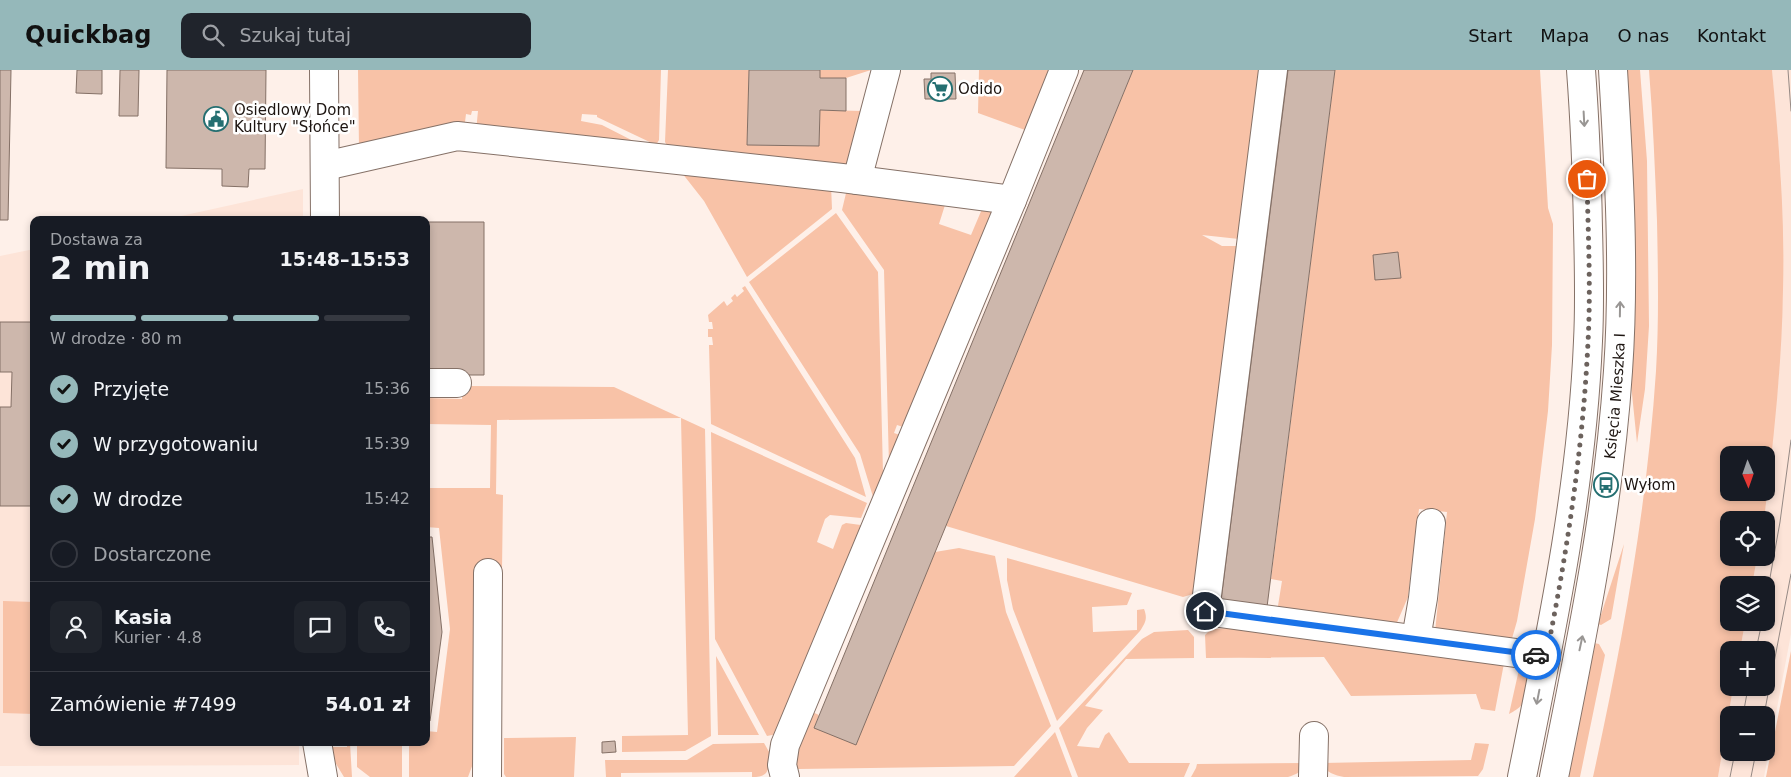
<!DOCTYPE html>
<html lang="pl">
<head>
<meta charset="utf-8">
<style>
	:root { --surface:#171b24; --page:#20242c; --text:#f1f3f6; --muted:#9ea1a6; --line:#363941; --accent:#95b8ba }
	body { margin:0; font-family:"DejaVu Sans",sans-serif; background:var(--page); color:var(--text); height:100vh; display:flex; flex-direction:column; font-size:19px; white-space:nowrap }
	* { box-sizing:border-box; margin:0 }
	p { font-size:16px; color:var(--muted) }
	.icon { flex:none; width:28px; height:28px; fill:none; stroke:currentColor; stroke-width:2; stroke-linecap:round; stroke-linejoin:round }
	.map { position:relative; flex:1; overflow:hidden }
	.side { position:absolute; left:30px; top:146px; width:400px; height:530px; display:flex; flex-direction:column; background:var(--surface); border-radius:10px; box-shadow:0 2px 8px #0003 }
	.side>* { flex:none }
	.needle { width:32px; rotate:178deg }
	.controls { position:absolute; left:1720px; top:376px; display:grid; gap:10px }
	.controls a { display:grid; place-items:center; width:55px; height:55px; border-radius:10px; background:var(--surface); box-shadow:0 2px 8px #0003; font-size:25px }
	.pin { position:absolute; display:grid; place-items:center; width:42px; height:42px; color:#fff; margin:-21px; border:2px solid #fff; border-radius:50%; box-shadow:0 1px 5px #0007 }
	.courier { position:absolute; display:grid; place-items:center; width:50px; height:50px; margin:-25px; border:4px solid #1a73e8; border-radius:50%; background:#fff; color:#222; box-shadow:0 1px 6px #0007 }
	.head em { font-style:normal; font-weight:600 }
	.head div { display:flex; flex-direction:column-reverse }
	.head { display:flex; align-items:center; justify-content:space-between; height:85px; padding:0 20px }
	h1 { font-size:32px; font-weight:600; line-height:38px }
	.bar { display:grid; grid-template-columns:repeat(4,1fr); gap:8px 5px; align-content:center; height:60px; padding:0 20px }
	.bar i { height:6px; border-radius:4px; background:var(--line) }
	.bar .selected { background:var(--accent) }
	.bar p { grid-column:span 4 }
	.line { display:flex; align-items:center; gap:12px; padding:0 20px; border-top:1px solid var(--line) }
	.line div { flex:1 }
	.round { display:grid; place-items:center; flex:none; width:52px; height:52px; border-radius:10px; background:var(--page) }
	ol { padding:0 20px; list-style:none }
	li { display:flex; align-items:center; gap:15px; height:55px }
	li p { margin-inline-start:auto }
	li .icon { padding:5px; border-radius:50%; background:var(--accent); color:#111; stroke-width:4 }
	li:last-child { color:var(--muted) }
	li i { width:28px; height:28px; border:2px solid var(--line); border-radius:50% }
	header { display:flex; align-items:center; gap:30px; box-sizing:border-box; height:70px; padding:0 25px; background:var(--accent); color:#111 }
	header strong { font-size:24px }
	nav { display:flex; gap:28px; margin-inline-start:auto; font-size:18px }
	.search { width:350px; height:45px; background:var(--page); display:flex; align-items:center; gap:12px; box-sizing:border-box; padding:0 18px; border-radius:10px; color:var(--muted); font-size:19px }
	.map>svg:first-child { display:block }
	.built { fill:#fde4d8; fill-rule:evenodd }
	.green { fill:#f8c2a7; fill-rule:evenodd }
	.building { fill:#cdb7ac; stroke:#847066 }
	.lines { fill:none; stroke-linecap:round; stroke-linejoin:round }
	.minor-casing { stroke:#857167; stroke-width:30 }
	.minor { stroke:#fff; stroke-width:28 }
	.tram { stroke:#958984; stroke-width:1 }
	.oneway { stroke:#999694 }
	.done { stroke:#6c625d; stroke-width:5; stroke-dasharray:0 9 }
	.route { stroke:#1a73e8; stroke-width:6 }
	.labels { text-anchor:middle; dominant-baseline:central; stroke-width:5; stroke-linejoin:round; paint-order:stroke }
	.poi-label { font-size:15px; fill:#1d1511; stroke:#fff; text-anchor:start }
	.street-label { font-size:15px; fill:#1d1511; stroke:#fff }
</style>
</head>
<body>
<header>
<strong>Quickbag</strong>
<div class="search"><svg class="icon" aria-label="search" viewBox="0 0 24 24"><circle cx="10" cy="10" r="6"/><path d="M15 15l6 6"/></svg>Szukaj tutaj</div>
<nav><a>Start</a><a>Mapa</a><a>O nas</a><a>Kontakt</a></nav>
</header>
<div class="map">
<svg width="1791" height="707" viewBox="0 0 1791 707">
	<rect width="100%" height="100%" fill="#fef0e9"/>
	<path class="built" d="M1772,0H1791V564L1764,707H1718L1733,618H1766V580H1740L1745,553L1766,552V515H1752L1757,488H1766V450H1764L1779,304L1783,219L1781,106ZM1729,645H1766V682H1729Z
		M303,119V150H163Z
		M34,179V672L299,673V695L0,696V186Z"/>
	<path class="green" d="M358,0H661L659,70L656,75L597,47V45L582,44L581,51L602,55L649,79L476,61L478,41H472L471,45L466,44L465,52L471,53L470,60L359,79Z
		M668,0H749L747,75L819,76L820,40L863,41L850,91L844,97L671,82L665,72Z
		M820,0H871L846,8H820Z
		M979,0H1050L1025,60L978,43Z
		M1133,0H1262L1239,169L1202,165L1222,176H1240L1193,524L1183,527L946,456Z
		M1335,0H1540L1548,138L1553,154L1552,275L1548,341L1535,449L1517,551L1511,572L1435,562L1447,442L1419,439L1408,527L1395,557L1277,542L1282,511L1271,509Z
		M1624,0H1640L1647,91L1649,256L1645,319L1637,373L1631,314L1633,164Z
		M1649,0H1772C1779,73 1785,146 1783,220C1782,297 1773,374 1764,450H1729V488H1757L1752,515H1729V552L1745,553L1740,580H1729V618H1733L1718,707H1593C1622,574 1647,438 1656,301C1659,251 1658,201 1657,151C1655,100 1653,50 1649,0ZM1729,385H1766V422H1729Z
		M682,103L831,115L832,139L747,207L704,131Z
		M847,119L945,135L939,154L971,165L982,139L996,141L906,358L897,355L894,363L903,366L889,396L884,200L842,140Z
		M836,143L878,202L883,403L874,430L860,384L749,212Z
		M745,216L855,388L866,427L711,354L709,275H713L712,267H708V259H713L712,252H709L708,245L724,231L727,236L733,231L731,228L735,224L737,227L744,221L742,218Z
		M463,316L614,317L705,359L711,666L685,681L622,682V666L688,665L681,348L497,350L496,424L503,425L502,500H477L474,691L468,707H409V673L426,672V661L437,662L450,559L439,458L426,457V418H490L491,355L426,354V328L462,329Z
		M711,362L867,433L861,448L830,445L825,449L817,472L833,479L842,455L846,453L868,456L782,663L767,666L715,569Z
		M1624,474L1611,549L1601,555L1598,554Z
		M959,478L995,486L1006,542L1051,656L1014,696L798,699L793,691L808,640L819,645L814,658L935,482Z
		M1007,488L1132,523L1127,535L1092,537L1093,562L1137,560V540L1144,539C1148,549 1145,553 1140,561L1057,651L1013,539L1007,510Z
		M3,531L34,532V644L3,643Z
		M1253,557L1505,588L1495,641L1481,639L1476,624L1351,626L1324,587L1206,588L1205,565L1211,559Z
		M1188,560L1194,567V588L1126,589L1085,636L1103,640L1087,658L1077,676L1099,678L1105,665L1109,662L1129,693H1190L1184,707H1078L1059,658L1142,569L1154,562Z
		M1594,573L1599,574L1605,585L1580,707H1566Z
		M1791,581V707H1766Z
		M716,586L759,665H718Z
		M1520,595C1531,603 1530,623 1522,634C1519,639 1514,641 1509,644Z
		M1055,662L1072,707H1014Z
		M576,667L574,707H506L504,704V668Z
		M347,673H350L352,707H344L327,679V677H347Z
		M357,673H402V707H370L357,697Z
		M764,673L772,687C767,701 769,707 752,707V702L621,703V707H606L605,690H687L713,674Z
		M1475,673L1489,674L1483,699L1478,706L1344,707C1335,705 1325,703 1323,693L1471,690Z
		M1305,693C1302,702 1297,704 1288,707H1191L1196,698L1197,694Z"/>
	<path class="building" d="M0,0H11L8,150H0Z
		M77,0H102V24L76,23Z
		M120,0H139L138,46H119Z
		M167,0H266L265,99H249L248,117L222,116V99L166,98Z
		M749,0H820V8H846V41L820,40L819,76L747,75Z
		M1084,0H1133L856,675L814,658Z
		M1288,0H1335L1267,537L1221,531Z
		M931,3H955L956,29H925L924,9H931Z
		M426,152H484V305H426Z
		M1398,182L1401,208L1375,210L1373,185Z
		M0,252H34V436H0V337H11L12,302H0Z
		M426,467H432L442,562L430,651H426Z
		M615,671L616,682L602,683V672Z"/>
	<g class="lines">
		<defs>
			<g id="minor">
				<path d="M324,0L325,150"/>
				<path d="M1273,0L1205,541L1546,587"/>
				<path d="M325,96L457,66L842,108L1012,130"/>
				<path d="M857,110L886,0"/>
				<path d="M426,313H457"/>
				<path d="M1416,569L1423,528L1431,453"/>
				<path d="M317,672L323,707"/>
				<path d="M487,707L488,503"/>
				<path d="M785,707L782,695L785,675L1012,130L1064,0"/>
				<path d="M1313,707L1314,666"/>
				<path d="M1522,707C1551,563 1582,418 1588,271C1590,234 1589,196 1588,158C1587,105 1585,53 1581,0"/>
				<path id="s1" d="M1554,707C1581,573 1609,438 1618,301C1625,201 1619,100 1613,0"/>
			</g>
		</defs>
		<use href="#minor" class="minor-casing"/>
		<use href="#minor" class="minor"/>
		<path class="tram" d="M1788,0L1791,41
			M1766,530L1780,452L1791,370
			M1756,580L1762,552
			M1743,645L1748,618
			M1764,645L1791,504
			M1730,707L1735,682
			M1751,707L1756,682"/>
	</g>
	<defs><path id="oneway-shaft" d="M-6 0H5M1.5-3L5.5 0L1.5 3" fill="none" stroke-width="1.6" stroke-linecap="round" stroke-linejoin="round" transform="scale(1.25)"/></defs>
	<g class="oneway">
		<use href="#oneway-shaft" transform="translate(1584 49) rotate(87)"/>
		<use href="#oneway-shaft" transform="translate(1620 239) rotate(-89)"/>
		<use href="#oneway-shaft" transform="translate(1581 573) rotate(-78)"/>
		<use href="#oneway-shaft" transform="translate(1538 627) rotate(101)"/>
	</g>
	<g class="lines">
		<path class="done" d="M1536,585L1546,587C1567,484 1583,377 1588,272C1591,218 1588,163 1587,109"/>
		<path class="route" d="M1205,541L1536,585"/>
	</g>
	<defs>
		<symbol id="supermarket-ring" viewBox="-11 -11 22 22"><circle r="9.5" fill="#fff" stroke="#246f71" stroke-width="1.5"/><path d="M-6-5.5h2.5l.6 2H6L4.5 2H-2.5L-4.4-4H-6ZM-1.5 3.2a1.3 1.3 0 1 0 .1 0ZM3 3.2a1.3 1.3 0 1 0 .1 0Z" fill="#246f71"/></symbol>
		<symbol id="civic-ring" viewBox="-11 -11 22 22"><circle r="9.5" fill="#fff" stroke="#246f71" stroke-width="1.5"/><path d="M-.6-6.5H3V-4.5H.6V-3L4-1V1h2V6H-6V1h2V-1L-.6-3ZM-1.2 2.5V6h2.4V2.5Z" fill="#246f71"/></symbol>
		<symbol id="bus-ring" viewBox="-11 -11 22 22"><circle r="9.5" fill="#fff" stroke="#246f71" stroke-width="1.5"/><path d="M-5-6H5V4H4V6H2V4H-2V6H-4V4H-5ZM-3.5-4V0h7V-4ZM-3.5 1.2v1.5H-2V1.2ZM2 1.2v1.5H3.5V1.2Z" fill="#246f71"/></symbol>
	</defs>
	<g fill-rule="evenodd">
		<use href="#supermarket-ring" x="926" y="5" width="28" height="28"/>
		<use href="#civic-ring" x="202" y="35" width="28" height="28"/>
		<use href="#bus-ring" x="1592" y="401" width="28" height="28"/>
	</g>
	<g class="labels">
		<g class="poi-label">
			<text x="958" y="19">Odido</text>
			<text x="234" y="40">Osiedlowy Dom<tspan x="234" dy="17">Kultury "Słońce"</tspan></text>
			<text x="1624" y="415">Wyłom</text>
		</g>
		<g class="street-label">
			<text stroke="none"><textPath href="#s1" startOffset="386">Księcia Mieszka I</textPath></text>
		</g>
	</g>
</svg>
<div class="controls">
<a><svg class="needle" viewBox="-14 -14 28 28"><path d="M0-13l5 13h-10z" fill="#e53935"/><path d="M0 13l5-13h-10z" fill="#9ea1a6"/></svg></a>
<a><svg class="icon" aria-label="locate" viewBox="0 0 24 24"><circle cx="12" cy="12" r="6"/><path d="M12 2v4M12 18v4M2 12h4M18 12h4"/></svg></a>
<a><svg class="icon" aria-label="layers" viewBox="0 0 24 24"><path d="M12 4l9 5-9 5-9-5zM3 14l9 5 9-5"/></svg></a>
<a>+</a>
<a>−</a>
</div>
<div class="pin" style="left:1587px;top:109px;background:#ea580c"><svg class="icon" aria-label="bag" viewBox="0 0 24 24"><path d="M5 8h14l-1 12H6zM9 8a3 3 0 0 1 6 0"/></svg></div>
<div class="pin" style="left:1205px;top:541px;background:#1f2937"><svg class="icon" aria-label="home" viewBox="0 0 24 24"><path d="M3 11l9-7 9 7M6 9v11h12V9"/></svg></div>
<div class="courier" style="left:1536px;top:585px"><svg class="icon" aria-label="car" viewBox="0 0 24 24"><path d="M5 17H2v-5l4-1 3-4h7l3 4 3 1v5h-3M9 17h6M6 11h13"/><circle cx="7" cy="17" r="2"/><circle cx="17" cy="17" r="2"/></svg></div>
<section class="side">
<div class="head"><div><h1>2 min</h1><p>Dostawa za</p></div><em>15:48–15:53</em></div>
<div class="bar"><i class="selected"></i><i class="selected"></i><i class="selected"></i><i></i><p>W drodze · 80 m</p></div>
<ol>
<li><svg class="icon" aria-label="check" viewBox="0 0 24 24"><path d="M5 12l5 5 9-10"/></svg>Przyjęte<p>15:36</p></li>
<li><svg class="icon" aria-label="check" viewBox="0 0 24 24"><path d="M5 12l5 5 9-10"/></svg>W przygotowaniu<p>15:39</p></li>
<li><svg class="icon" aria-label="check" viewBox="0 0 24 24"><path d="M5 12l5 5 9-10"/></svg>W drodze<p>15:42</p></li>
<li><i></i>Dostarczone</li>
</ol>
<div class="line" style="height:90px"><a class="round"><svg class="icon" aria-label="person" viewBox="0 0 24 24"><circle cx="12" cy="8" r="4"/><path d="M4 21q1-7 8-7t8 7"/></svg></a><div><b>Kasia</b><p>Kurier · 4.8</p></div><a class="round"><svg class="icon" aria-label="chat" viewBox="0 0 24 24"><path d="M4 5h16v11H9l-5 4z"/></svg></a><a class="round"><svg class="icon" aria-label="phone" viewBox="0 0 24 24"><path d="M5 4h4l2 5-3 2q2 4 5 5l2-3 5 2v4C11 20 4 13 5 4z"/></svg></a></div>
<div class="line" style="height:65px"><div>Zamówienie #7499</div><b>54.01 zł</b></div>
</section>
</div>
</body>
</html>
